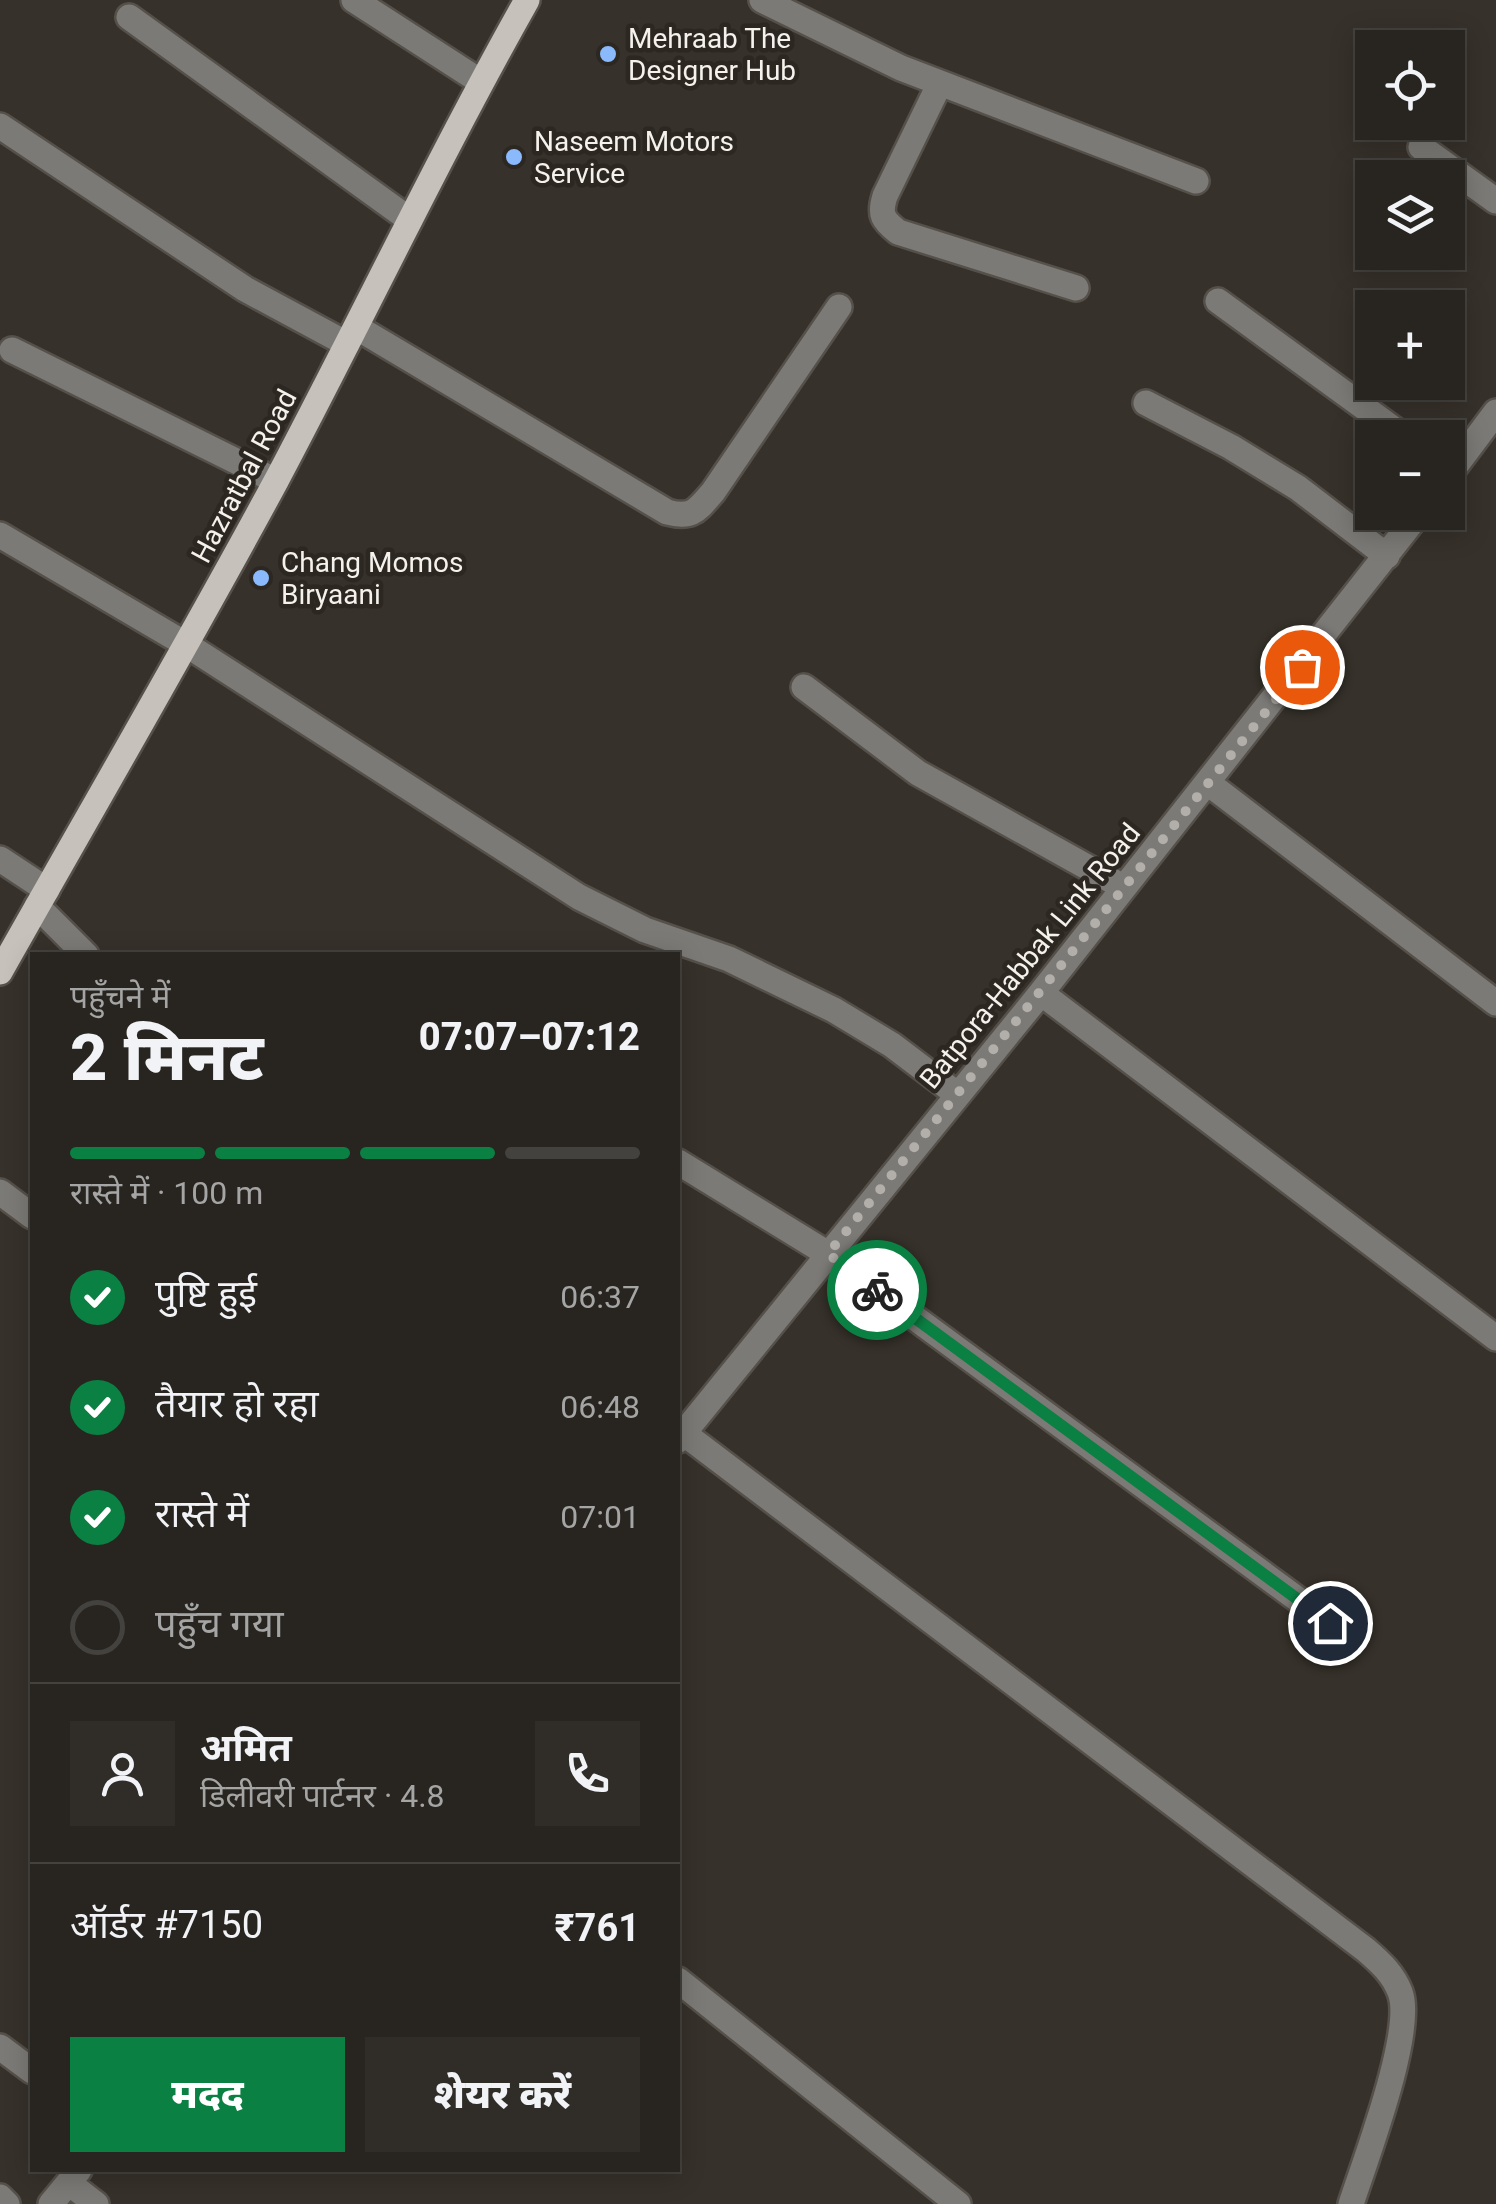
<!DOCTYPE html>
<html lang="hi">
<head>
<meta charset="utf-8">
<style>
	:root { --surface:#282520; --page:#302d29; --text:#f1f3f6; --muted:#a5a5a5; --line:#44423e; --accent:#0b8043 }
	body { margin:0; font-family:Roboto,"Noto Sans Devanagari",sans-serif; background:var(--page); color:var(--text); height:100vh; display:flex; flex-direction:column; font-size:38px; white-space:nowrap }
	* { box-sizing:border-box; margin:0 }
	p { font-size:32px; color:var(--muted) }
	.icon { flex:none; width:55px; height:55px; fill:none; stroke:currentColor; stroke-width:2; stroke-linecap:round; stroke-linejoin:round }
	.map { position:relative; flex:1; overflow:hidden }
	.side { position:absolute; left:30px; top:952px; width:650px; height:1220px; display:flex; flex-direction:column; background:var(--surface); border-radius:0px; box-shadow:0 5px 25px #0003,0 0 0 2px var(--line) }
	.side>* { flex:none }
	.fabs { position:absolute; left:1355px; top:30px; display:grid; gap:20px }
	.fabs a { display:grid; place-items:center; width:110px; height:110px; border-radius:0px; background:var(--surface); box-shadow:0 5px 25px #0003,0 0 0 2px var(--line); font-size:50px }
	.pin { position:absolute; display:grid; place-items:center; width:85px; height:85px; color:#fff; margin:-42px; border:5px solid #fff; border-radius:50%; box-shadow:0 2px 10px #0007 }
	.courier { position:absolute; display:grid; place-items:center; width:100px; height:100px; margin:-50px; border:8px solid #0b8043; border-radius:50%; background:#fff; color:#222; box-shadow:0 2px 12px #0007 }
	.overview em { font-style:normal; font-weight:800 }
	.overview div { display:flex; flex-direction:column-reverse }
	.overview { display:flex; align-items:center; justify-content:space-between; height:170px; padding:0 40px }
	h1 { font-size:65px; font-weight:800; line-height:75px }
	.bar { display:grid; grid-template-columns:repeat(4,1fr); gap:15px 10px; align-content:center; height:120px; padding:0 40px }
	.bar i { height:12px; border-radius:8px; background:var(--line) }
	.bar .selected { background:var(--accent) }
	.bar p { grid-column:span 4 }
	.line { display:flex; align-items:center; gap:25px; padding:0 40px; border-top:2px solid var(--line) }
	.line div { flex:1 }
	.round { display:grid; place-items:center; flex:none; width:105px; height:105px; border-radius:0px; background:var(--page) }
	ol { padding:0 40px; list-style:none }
	li { display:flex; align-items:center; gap:30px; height:110px }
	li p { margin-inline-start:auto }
	li .icon { padding:10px; border-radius:50%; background:var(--accent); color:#fff; stroke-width:4 }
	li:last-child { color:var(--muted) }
	li i { width:55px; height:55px; border:5px solid var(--line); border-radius:50% }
	.primary-button { display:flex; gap:20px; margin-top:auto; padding:20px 40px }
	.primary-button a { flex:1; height:115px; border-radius:0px; background:var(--accent); color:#fff; font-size:40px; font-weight:800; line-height:115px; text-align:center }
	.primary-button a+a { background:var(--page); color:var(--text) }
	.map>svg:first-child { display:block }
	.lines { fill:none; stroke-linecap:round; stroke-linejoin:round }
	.minor-casing { stroke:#555049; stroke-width:30 }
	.major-casing { stroke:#555049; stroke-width:30 }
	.minor { stroke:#7c7a76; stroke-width:25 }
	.major { stroke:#c6c1ba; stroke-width:25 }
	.done { stroke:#b2aea9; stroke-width:10; stroke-dasharray:0 18 }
	.route { stroke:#0b8043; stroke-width:12 }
	.poi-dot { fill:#8abafc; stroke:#2c2721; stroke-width:4 }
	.labels { text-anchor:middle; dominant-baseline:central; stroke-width:9; stroke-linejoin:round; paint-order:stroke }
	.poi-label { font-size:28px; fill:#f5f2ed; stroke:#2c2721; text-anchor:start }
	.street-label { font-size:28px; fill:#f5f2ed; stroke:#2c2721 }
</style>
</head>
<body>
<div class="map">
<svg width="1496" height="2204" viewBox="0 0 1496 2204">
	<rect width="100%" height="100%" fill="#36312a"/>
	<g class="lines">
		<defs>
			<path id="minor" d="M354,0L481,82
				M762,0L901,68L1196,181
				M129,17L410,220
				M940,83L885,196C879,215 883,220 898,232L1076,288
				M0,126L245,289L347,344
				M1421,147L1496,201
				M1218,301L1406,438
				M356,327L667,512C693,519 697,510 713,492L839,307
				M12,350L276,481
				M1146,403L1231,447L1298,488L1387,556
				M1448,476L1496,412
				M0,535L187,645L579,897L645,930L729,959L834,1010L892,1045L958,1095
				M804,687L918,773L1123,887
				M1208,783L1496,1003
				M0,859L47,890
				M37,906L86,955
				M1041,993L1496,1338
				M678,1162L828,1254L1330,1623
				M0,1192L32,1216
				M678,1429L1366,1950C1381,1963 1393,1974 1400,1992C1415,2030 1365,2161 1351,2204
				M678,1440L1041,993L1420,512
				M678,1980L958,2204
				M0,2047L32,2071
				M69,2183L96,2204
				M0,2197L7,2204
				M51,2204L79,2170"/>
			<path id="major" d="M0,972C92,809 186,648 275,483C360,323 438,158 527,0"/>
		</defs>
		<use href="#minor" class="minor-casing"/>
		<use href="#major" class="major-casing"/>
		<use href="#minor" class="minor"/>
		<use href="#major" class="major"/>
	</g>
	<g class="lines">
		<path class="done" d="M877,1290L828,1254L1302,667"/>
		<path class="route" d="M877,1290L1330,1623"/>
	</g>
	<g class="poi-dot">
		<circle cx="608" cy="54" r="10"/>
		<circle cx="514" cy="157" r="10"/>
		<circle cx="261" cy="578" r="10"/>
	</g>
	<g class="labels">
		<g class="poi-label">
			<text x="628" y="38">Mehraab The<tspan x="628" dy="32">Designer Hub</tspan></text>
			<text x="534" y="141">Naseem Motors<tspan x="534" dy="32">Service</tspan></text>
			<text x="281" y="562">Chang Momos<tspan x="281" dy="32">Biryaani</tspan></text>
		</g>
		<g class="street-label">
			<text transform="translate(244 476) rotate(-62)">Hazratbal Road</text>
			<text transform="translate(1030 956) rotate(-51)">Batpora-Habbak Link Road</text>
		</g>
	</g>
</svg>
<div class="fabs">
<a><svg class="icon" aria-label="locate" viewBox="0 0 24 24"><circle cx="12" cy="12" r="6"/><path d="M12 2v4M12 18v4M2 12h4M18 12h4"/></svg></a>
<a><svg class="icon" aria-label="layers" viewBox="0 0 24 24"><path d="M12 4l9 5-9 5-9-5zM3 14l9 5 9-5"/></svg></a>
<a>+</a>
<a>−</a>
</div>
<div class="pin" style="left:1302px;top:667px;background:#ea580c"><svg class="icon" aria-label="bag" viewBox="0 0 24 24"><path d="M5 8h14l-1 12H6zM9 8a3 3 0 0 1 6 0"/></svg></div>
<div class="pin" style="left:1330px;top:1623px;background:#1f2937"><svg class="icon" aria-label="home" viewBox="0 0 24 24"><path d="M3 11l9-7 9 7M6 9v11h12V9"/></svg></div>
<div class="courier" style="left:877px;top:1290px"><svg class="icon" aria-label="bike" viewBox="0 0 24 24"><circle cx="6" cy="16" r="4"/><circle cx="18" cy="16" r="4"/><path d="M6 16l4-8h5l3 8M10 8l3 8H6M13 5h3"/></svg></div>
<section class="side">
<div class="overview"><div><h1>2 मिनट</h1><p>पहुँचने में</p></div><em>07:07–07:12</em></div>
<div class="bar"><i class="selected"></i><i class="selected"></i><i class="selected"></i><i></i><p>रास्ते में · 100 m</p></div>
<ol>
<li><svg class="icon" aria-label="check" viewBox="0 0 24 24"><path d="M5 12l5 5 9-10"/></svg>पुष्टि हुई<p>06:37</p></li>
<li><svg class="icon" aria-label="check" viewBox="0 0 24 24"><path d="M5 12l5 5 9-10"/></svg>तैयार हो रहा<p>06:48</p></li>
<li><svg class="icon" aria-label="check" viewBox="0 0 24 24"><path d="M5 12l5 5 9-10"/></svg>रास्ते में<p>07:01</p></li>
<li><i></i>पहुँच गया</li>
</ol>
<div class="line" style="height:180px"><a class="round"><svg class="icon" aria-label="person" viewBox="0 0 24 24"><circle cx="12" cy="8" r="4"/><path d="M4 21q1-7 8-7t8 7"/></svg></a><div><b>अमित</b><p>डिलीवरी पार्टनर · 4.8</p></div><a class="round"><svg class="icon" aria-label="phone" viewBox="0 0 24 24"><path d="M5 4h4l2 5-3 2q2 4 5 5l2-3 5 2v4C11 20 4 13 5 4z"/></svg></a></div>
<div class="line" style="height:130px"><div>ऑर्डर #7150</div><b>₹761</b></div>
<div class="primary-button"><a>मदद</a><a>शेयर करें</a></div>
</section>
</div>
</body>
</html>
